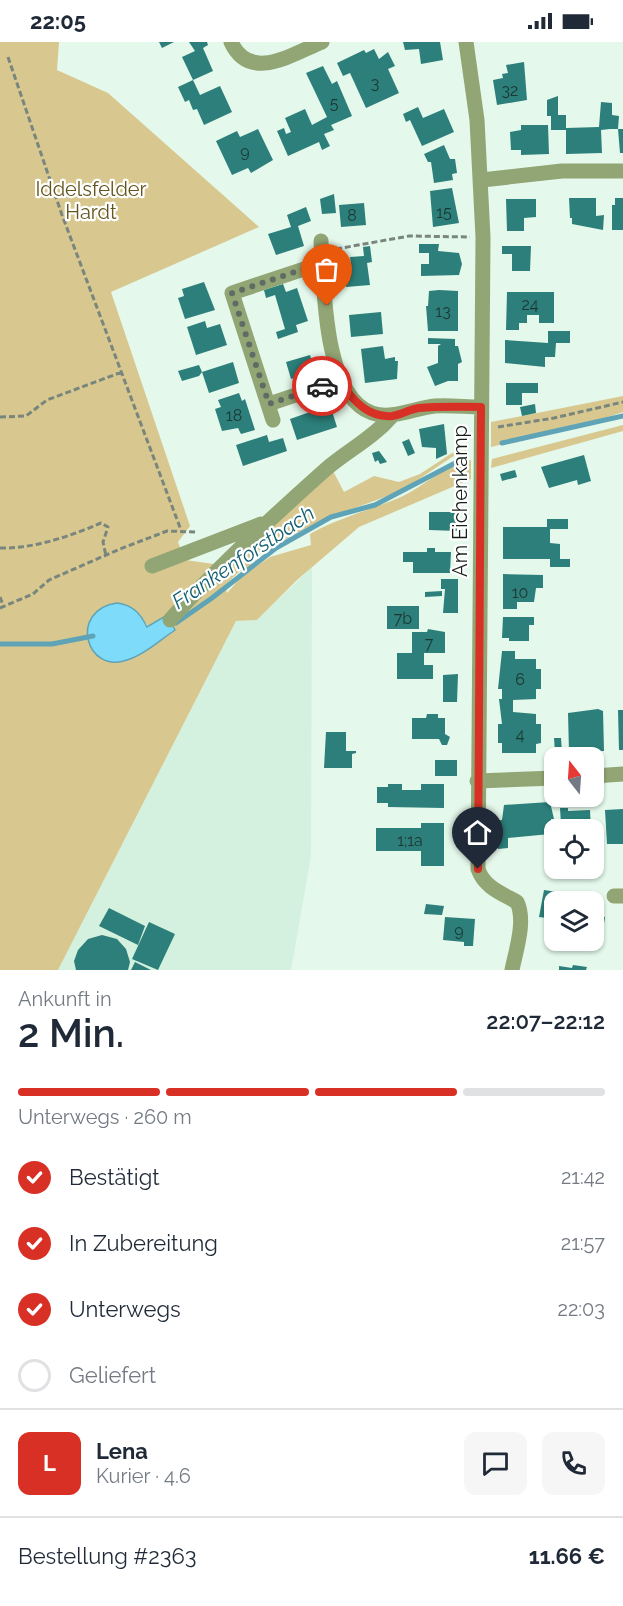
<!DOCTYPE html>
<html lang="de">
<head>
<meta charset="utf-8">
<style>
	:root { --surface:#fff; --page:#f6f6f7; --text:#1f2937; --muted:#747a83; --line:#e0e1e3; --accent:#d93025 }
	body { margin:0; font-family:Raleway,sans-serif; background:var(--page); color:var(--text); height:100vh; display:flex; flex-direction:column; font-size:22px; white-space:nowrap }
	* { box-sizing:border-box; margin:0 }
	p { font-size:20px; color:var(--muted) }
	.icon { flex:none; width:33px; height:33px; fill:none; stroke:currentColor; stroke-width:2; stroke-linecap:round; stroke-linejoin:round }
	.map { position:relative; height:928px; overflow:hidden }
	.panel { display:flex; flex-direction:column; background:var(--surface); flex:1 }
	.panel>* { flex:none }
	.needle { width:39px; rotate:343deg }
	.buttons { position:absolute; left:544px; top:705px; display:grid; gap:12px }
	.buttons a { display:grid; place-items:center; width:60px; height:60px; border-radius:12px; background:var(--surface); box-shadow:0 2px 4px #0004; font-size:30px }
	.pin { position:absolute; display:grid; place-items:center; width:51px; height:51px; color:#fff; margin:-62px -26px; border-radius:50% 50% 50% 0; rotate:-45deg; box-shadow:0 0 6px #0007 }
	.pin .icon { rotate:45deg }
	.courier { position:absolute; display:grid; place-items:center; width:60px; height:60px; margin:-30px; border:4px solid #d93025; border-radius:50%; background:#fff; color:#222; box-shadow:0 2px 8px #0007 }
	.headline em { font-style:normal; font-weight:600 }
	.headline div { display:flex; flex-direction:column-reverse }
	.headline { display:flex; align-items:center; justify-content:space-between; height:102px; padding:0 18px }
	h1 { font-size:39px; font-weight:600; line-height:45px }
	.bar { display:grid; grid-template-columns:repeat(4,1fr); gap:9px 6px; align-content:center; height:72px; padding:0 18px }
	.bar i { height:8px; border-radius:4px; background:var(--line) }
	.bar .selected { background:var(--accent) }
	.bar p { grid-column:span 4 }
	.line { display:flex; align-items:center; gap:15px; padding:0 18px; border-top:2px solid var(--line) }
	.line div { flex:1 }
	.round { display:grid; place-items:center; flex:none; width:63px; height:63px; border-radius:12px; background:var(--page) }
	ol { padding:0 18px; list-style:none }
	li { display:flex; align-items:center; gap:18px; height:66px }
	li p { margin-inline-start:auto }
	li .icon { padding:6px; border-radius:50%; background:var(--accent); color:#fff; stroke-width:4 }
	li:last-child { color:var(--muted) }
	li i { width:33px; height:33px; border:3px solid var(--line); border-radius:50% }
	.status { display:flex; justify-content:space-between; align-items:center; height:42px; padding:0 30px; background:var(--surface); direction:ltr }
	.status svg { height:16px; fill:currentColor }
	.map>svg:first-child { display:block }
	.built { fill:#d4f0de }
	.green { fill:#d8c88f; fill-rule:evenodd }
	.water { fill:#7edcfa; stroke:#5fa3b7; stroke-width:1.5 }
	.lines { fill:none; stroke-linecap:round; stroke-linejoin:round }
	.stream { stroke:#5fa3b7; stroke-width:5 }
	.building { fill:#2c7f7a }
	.path { stroke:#79867e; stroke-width:3; stroke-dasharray:6 3; stroke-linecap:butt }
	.minor { stroke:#92a574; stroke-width:15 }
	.done { stroke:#5f6b64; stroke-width:6; stroke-dasharray:0 10.8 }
	.route { stroke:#d93025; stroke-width:8 }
	.labels { text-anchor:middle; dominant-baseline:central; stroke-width:4.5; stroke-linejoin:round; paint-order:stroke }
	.number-label { font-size:16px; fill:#1d3733 }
	.park-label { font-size:20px; fill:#64551c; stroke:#fff }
	.street-label { font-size:20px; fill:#181f1b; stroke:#fff }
	.water-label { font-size:21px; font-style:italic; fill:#126074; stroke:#fff }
</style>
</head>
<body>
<div class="status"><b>22:05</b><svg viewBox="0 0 49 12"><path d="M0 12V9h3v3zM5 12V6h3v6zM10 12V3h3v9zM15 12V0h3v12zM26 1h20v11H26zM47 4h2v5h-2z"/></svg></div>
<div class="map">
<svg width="623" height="928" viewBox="0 0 623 928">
	<rect width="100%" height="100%" fill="#e4f8eb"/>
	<path class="built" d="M312,525L311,814L291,928H58L236,579L257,578Z"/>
	<path class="green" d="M0,0H59L57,28L108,51L259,185L111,250L190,484L178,500L185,518L214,522L332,427L344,450L374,434L399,440L420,432L452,411L467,408L452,415L401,449L320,479L291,494L256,515L250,525L239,530L225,543L227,551L243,533L270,515L311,503L310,492C340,475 371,468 401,455C425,444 445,422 471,418V437L359,485L297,538L257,578L236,579L58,928H0ZM132,565L149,585L89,602Z
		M623,354V370L590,381L491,405V380Z
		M623,383V389L491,426L492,417Z"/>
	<path class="water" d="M117,561C133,563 140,571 147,585L167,573L175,588C160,598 144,613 127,618C86,633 68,568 117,561Z"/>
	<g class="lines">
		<path class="stream" d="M502,401L623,374
			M176,581L212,556L276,506L331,475L375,463L459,419
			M0,602H52L93,594"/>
	</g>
	<path class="building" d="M159,0H174L162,6Z
		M189,0H207L208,3L203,6L213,29L193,38L182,15L195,9Z
		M403,0H440L443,18L421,22L419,7L405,8Z
		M374,7L379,17L388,10L395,24L388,27L399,51L366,66L350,31L343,34L337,21L364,8L366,11Z
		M524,20L527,58L497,63L493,38L503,36L502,32L508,31L506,23Z
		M323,24L332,42L337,39L352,74L331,83L334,88L324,92L330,104L322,108L319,100L288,114L277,89L284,86L286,92L291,90L285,76L305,67L312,83L327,75L306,31Z
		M193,38L200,53L220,44L232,70L204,83L197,67L193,68L189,58L185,60L178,45Z
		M558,54V73H566V86L599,85L601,60L612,61V73L619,74L618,87H623V111H620L618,87H610L601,88L602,111L566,112V88H551V74H547V58Z
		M418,65L423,76L444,67L454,90L422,104L410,78L406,80L403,72Z
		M521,83H548L549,112L521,113V108H511L510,90L521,88Z
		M258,87L273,118L251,131L248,126L232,133L216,99L237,89L240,95Z
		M444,103L450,117H455L457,131L452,132L453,138L434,141L431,120H428L424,112Z
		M452,146L459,181L433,185L430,149Z
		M334,152L336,171L322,172L320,157Z
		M569,156H596V174L604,173L603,188L572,182V176H570Z
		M615,156H623V188H612V163H615Z
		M506,157H536V175L524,176V189H507Z
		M364,161L366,183L341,185L339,163Z
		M306,165L311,179L298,184L304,204L276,213L268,192L291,185L287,173Z
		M419,202H439L438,209L459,211L462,222L459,233L421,234V222H429V211H419Z
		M370,204L372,220L367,221L370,243L346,245L343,223H351L350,215L364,214L363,205Z
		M502,204H531L530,229H512V212H502Z
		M204,240L215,268L185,277L178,256L184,254L182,247Z
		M283,242L286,250L297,246L308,279L296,283L298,290L278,297L276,290L285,287L275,253L266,256L264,248Z
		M439,248L458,249V289H428L426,264H428L429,249Z
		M507,250H554V281H539V273H527V281H519V288H506Z
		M381,270L383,292L351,295L349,273Z
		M205,279L207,286L220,282L227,303L196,313L187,285Z
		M548,289H570V301H556L555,315H545V325L505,321V298L548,301Z
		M428,296L455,297V304H458L462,320L458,322V339H448L435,344L427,325L438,321V304L441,302H428Z
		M383,304L385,317L395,315V319H398L397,337L365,341L361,307Z
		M310,313L315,329L310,331L312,338L296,343L294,336L291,337L286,320Z
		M233,320L239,341L209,351L202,330Z
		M199,323L202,330L199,334L182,339L178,329Z
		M506,341H538V351H522V363H506Z
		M239,351L242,359L245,357L255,388L241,392L238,386L222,389L215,367L221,365L218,358Z
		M535,362L536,371L522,374L520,365Z
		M330,363L337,385L297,398L290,377Z
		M444,382L447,412L436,417V406L422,405L419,387Z
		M267,393L269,400L283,396L287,409L243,424L236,403Z
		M409,397L415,411L408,414L402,400Z
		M379,409L387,420L380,422L378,418L375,420L372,411Z
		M584,413L591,439L578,443L577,438L549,446L541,425Z
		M515,428L517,435L502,439L500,432Z
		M429,470H458L455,477L458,489L429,488Z
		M547,477H568V487H550V501L560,502V517H570V525H550V517H503V485H547Z
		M427,506H435V510H451L450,531H413V520H403V510H427Z
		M503,532L543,533V546H536L534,560H517V567H503Z
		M441,537H458V571H443L445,547H441Z
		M442,549V554L425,555V550Z
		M387,564H419V587H387Z
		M503,575H534V583H529V599H509V596H502Z
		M428,587L445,590V611H424V623H433V637H397V611H412V590H427Z
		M502,609H515V617H536V627H541V647H536V657L513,658V670L536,672V682H541V701L536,702V711H502V701H498V682H502L499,657H502V647H498Z
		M458,632L457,660H443V633Z
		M598,667L603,669L604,709L569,710L568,671Z
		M618,668H623V708H619Z
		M427,672H438V676H445V692L450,695L447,703H442L439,697H412V676H426Z
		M326,690H346V709H356V711L352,712V726H324Z
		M554,696H561L562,711H555Z
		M435,718H457V734H435Z
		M388,742H402V748H421V742H444V766L388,765V761H377V745H388Z
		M550,760L554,777H551L550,792L508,796V806L498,807L497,797H489V779L502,778L504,763Z
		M560,766H568V769L590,768L591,788H568V781L561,782Z
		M623,767V802H607L605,768Z
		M421,781H444V824H421V809H376V786H421Z
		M544,848L557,850L555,877L539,875Z
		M426,862L444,864L442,873L424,872Z
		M109,866L145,884L138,903L99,884Z
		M594,873L605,875L602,894L594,893Z
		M445,875L475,877L473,904H464V900L443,898Z
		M149,880L175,892L158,928L132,917Z
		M102,893L117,897L126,907L130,920L128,928H76L74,919L78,908L88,897Z
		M135,920L151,928H131Z
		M573,923L587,925L586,928H559V924L572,926Z"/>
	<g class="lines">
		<path class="path" d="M8,15L62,173L181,488
			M336,207L409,194L470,195
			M0,375L26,374L47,358L122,330
			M498,385L554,376L623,360
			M0,506C33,507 71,494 101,481L108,485L103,500L106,514
			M0,555L3,563
			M0,566L33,552L49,538L120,507L167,489L196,490"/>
		<path class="minor" d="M231,0C250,41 292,12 322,0
			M466,0L477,78L483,195L478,827C484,845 501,851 517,860C526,879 516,908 512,928
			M482,138L562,129H623
			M321,199C324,243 323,354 372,371C392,378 415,366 435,364C450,363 466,365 481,365
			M269,362L340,338
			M273,378L232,251L307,226H323
			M152,524L261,482
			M170,578C218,525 271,476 325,428C347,409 373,396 392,374
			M594,734L623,732
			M477,739L555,736
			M614,854H623"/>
	</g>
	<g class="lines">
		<path class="done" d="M322,344L269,362L232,251L307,226H323L327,264"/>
		<path class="route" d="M322,344L340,338C351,357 368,376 392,374C401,373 410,367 419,366C440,364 460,365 481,365L478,827"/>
	</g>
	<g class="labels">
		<g class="number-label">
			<text x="375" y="41">3</text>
			<text x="510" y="48">32</text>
			<text x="334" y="61">5</text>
			<text x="245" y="109">9</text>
			<text x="444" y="170">15</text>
			<text x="352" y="173">8</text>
			<text x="530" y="262">24</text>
			<text x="443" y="269">13</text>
			<text x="234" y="373">18</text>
			<text x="520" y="550">10</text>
			<text x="403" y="576">7b</text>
			<text x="429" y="601">7</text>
			<text x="520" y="637">6</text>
			<text x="520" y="692">4</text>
			<text x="410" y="798">1;1a</text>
			<text x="459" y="888">9</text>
		</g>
		<g class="park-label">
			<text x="91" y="147">Iddelsfelder<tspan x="91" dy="23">Hardt</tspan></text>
		</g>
		<g class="street-label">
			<text transform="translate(460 459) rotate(-90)">Am Eichenkamp</text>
		</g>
		<g class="water-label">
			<text transform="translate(243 515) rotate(-34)">Frankenforstbach</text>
		</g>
	</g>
</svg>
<div class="buttons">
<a><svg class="needle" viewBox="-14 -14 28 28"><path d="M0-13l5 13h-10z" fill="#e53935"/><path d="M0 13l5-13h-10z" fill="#747a83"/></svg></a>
<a><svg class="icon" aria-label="locate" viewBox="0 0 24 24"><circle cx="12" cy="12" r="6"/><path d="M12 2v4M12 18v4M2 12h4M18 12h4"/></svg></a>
<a><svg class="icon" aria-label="layers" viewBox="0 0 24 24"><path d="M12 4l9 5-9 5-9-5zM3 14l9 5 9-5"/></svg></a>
</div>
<div class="pin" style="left:327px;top:264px;background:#ea580c"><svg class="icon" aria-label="bag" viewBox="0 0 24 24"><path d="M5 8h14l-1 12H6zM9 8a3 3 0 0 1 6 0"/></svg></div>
<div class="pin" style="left:478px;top:827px;background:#1f2937"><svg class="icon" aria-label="home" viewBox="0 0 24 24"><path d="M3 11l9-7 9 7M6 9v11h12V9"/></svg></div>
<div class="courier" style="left:322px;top:344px"><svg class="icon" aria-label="car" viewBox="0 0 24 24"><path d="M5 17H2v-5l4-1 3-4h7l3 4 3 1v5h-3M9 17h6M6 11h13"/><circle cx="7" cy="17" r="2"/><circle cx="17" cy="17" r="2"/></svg></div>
</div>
<section class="panel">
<div class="headline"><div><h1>2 Min.</h1><p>Ankunft in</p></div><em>22:07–22:12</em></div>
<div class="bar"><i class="selected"></i><i class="selected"></i><i class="selected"></i><i></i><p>Unterwegs · 260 m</p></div>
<ol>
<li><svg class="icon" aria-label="check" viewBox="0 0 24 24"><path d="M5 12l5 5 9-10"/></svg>Bestätigt<p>21:42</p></li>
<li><svg class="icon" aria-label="check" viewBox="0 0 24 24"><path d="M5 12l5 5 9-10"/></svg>In Zubereitung<p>21:57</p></li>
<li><svg class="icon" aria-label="check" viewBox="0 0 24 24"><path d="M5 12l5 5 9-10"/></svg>Unterwegs<p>22:03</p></li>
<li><i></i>Geliefert</li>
</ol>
<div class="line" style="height:108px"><b class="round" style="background:var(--accent);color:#fff">L</b><div><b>Lena</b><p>Kurier · 4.6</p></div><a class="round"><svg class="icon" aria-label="chat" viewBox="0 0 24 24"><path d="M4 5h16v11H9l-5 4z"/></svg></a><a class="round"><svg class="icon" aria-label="phone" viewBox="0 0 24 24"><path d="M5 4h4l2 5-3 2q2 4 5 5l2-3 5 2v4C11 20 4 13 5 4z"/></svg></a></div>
<div class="line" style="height:78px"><div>Bestellung #2363</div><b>11.66 €</b></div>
</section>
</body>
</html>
